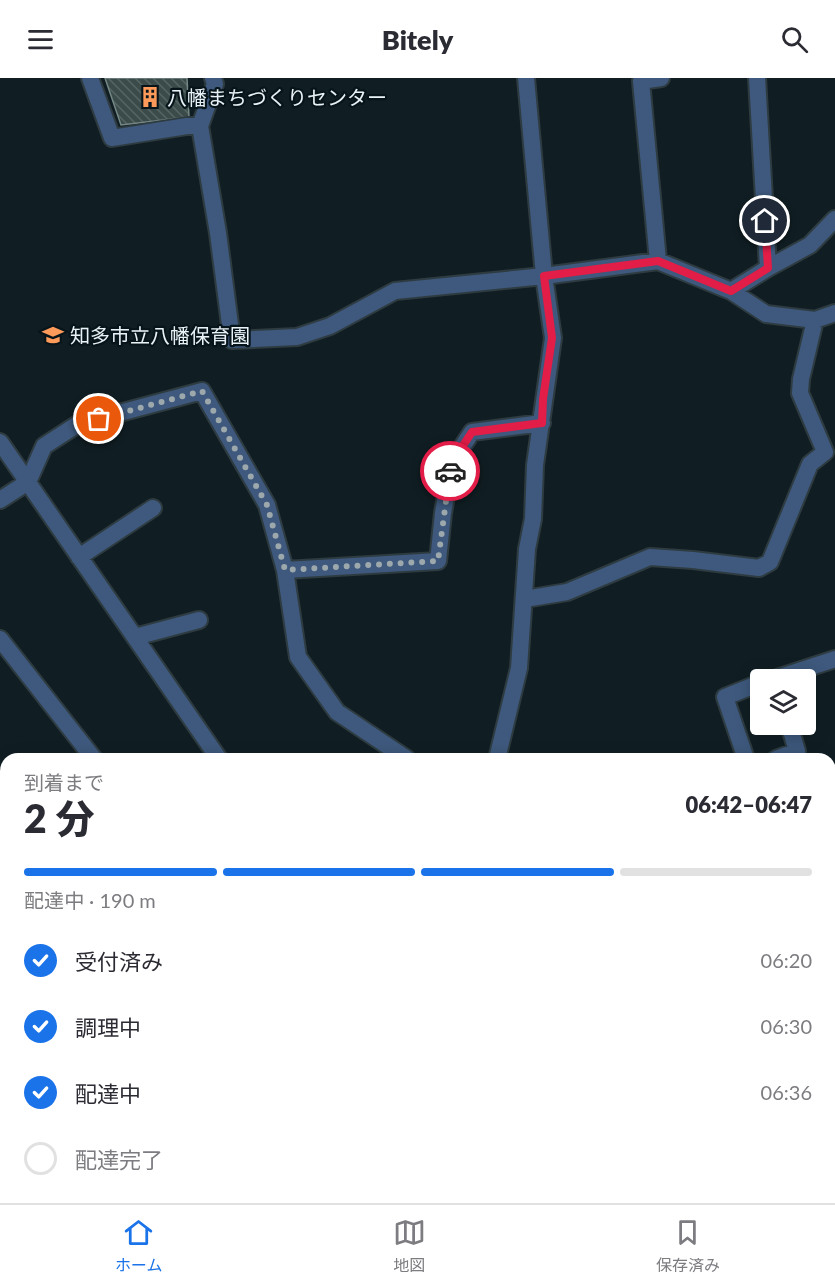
<!DOCTYPE html>
<html lang="ja">
<head>
<meta charset="utf-8">
<style>
	:root { --surface:#fff; --page:#f2f2f3; --text:#2b2b33; --muted:#7c7c81; --line:#e1e1e2; --accent:#1a73e8 }
	body { margin:0; font-family:Lato,"Noto Sans JP",sans-serif; background:var(--page); color:var(--text); height:100vh; display:flex; flex-direction:column; font-size:22px; white-space:nowrap }
	* { box-sizing:border-box; margin:0 }
	p { font-size:20px; color:var(--muted) }
	.icon { flex:none; width:33px; height:33px; fill:none; stroke:currentColor; stroke-width:2; stroke-linecap:round; stroke-linejoin:round }
	.map { position:relative; flex:1; overflow:hidden }
	.side { position:absolute; left:0px; top:675px; width:836px; height:450px; display:flex; flex-direction:column; background:var(--surface); border-radius:18px 18px 0 0; box-shadow:0 3px 15px #0003 }
	.side>* { flex:none }
	.buttons { position:absolute; left:750px; top:591px; display:grid; gap:12px }
	.buttons a { display:grid; place-items:center; width:66px; height:66px; border-radius:6px; background:var(--surface); box-shadow:0 3px 15px #0003; font-size:30px }
	.pin { position:absolute; display:grid; place-items:center; width:51px; height:51px; color:#fff; margin:-26px; border:3px solid #fff; border-radius:50%; box-shadow:0 2px 6px #0007 }
	.courier { position:absolute; display:grid; place-items:center; width:60px; height:60px; margin:-30px; border:4px solid #e11d48; border-radius:50%; background:#fff; color:#222; box-shadow:0 2px 8px #0007 }
	.summary em { font-style:normal; font-weight:800 }
	.summary div { display:flex; flex-direction:column-reverse }
	.summary { display:flex; align-items:center; justify-content:space-between; height:102px; padding:0 24px }
	h1 { font-size:39px; font-weight:800; line-height:45px }
	.bar { display:grid; grid-template-columns:repeat(4,1fr); gap:9px 6px; align-content:center; height:72px; padding:0 24px }
	.bar i { height:8px; border-radius:4px; background:var(--line) }
	.bar .selected { background:var(--accent) }
	.bar p { grid-column:span 4 }
	ol { padding:0 24px; list-style:none }
	li { display:flex; align-items:center; gap:18px; height:66px }
	li p { margin-inline-start:auto }
	li .icon { padding:6px; border-radius:50%; background:var(--accent); color:#fff; stroke-width:4 }
	li:last-child { color:var(--muted) }
	li i { width:33px; height:33px; border:3px solid var(--line); border-radius:50% }
	header { display:flex; justify-content:space-between; align-items:center; height:78px; padding:0 24px; background:var(--surface); font-size:27px; font-weight:800 }
	.dock { display:flex; justify-content:space-around; align-items:center; height:84px; border-top:2px solid var(--line); background:var(--surface); font-size:16px; color:var(--muted) }
	.dock a { display:grid; justify-items:center; gap:3px }
	.dock .selected { color:var(--accent) }
	.map>svg:first-child { display:block }
	.building { fill:url(#building-back-hatch); stroke:#758885; stroke-width:1.5 }
	.lines { fill:none; stroke-linecap:round; stroke-linejoin:round }
	.minor-casing { stroke:#2e3c41; stroke-width:20 }
	.trunk-casing { stroke:#2e3c41; stroke-width:20 }
	.minor { stroke:#3e597d; stroke-width:16 }
	.trunk { stroke:#6ca2ec; stroke-width:16 }
	.rail-casing { stroke:#cdd7db; stroke-width:7 }
	.rail { stroke:#07151a; stroke-width:4.5; stroke-dasharray:14; stroke-linecap:butt }
	.done { stroke:#9da8ac; stroke-width:6; stroke-dasharray:0 10.8 }
	.route { stroke:#e11d48; stroke-width:8 }
	.labels { text-anchor:middle; dominant-baseline:central; stroke-width:4.5; stroke-linejoin:round; paint-order:stroke }
	.poi-label { font-size:20px; fill:#e9f2f6; stroke:#07151a; text-anchor:start }
</style>
</head>
<body>
<header><svg class="icon" aria-label="menu" viewBox="0 0 24 24"><path d="M4 6h16M4 12h16M4 18h16"/></svg>Bitely<svg class="icon" aria-label="search" viewBox="0 0 24 24"><circle cx="10" cy="10" r="6"/><path d="M15 15l6 6"/></svg></header>
<div class="map">
<svg width="835" height="1125" viewBox="0 0 835 1125">
	<defs>
		<pattern id="building-back-hatch" width="6" height="6" patternUnits="userSpaceOnUse" patternTransform="scale(1.5)"><rect width="6" height="6" fill="#3a4b49"/><path d="M-1 5l2 2M0 0l6 6M5-1l2 2" fill="none" stroke="#566564"/></pattern>
	</defs>
	<rect width="100%" height="100%" fill="#101e23"/>
	<path class="building" d="M105,0H187L189,39L121,47Z"/>
	<g class="lines">
		<defs>
			<path id="minor" d="M90,0L112,60L187,48H200L218,155L232,262L297,259L330,248L395,213L544,198L658,183L731,213L766,236L815,242L835,235
				M200,48L215,6L213,0
				M658,183L641,3L661,0
				M768,190L810,167L835,141
				M731,213L768,190L757,0
				M0,364L219,681
				M0,422L28,404L44,368L78,346L202,313L267,427L285,492L298,579L337,634L407,681
				M79,479L153,430
				M285,492L438,483L443,435L452,384L472,354L542,345
				M525,521L567,514L650,479L693,482L759,490L770,484L810,386L825,374L800,315L801,301L815,242
				M135,559L199,542
				M0,561L94,681
				M771,602L835,581
				M497,681L519,590L527,471L533,441L535,387L553,260L544,198L526,0
				M746,681L725,619L760,605
				M776,681L797,673L789,646
				M830,733L835,732
				M830,841L835,839
				M0,887L6,894
				M830,902H835
				M191,1125L204,1119
				M610,1125L612,1119"/>
			<path id="trunk" d="M0,1083L6,1090
				M30,1119L35,1125"/>
		</defs>
		<use href="#minor" class="minor-casing"/>
		<use href="#trunk" class="trunk-casing"/>
		<use href="#minor" class="minor"/>
		<use href="#trunk" class="trunk"/>
		<defs>
			<path id="rail" d="M0,720L6,728
				M0,739L6,748
				M220,1119L223,1125
				M233,1119L236,1125"/>
		</defs>
		<use href="#rail" class="rail-casing"/>
		<use href="#rail" class="rail"/>
	</g>
	<g class="lines">
		<path class="done" d="M99,341L202,313L267,427L285,492L438,483L450,393"/>
		<path class="route" d="M450,393L452,384L472,354L542,345L543,321L552,260L544,198L658,183L731,213L768,190L765,143"/>
	</g>
	<defs>
		<symbol id="building-bare" viewBox="-9 -9 18 18"><path d="M-4-6H4V6H1V3H-1V6H-4ZM-2.5-4.3h1.7v1.8h-1.7ZM.8-4.3h1.7v1.8H.8ZM-2.5-1h1.7V.8h-1.7ZM.8-1h1.7V.8H.8Z" fill="#ff9b5a" stroke="#07151a" stroke-width="2.5" paint-order="stroke"/></symbol>
		<symbol id="school-bare" viewBox="-9 -9 18 18"><path d="M0-5L7-2L0 1L-7-2ZM-4 1L0 2.5L4 1V4Q0 6-4 4Z" fill="#ff9b5a" stroke="#07151a" stroke-width="2.5" paint-order="stroke"/></symbol>
	</defs>
	<g fill-rule="evenodd">
		<use href="#building-bare" x="135" y="4" width="30" height="30"/>
		<use href="#school-bare" x="38" y="242" width="30" height="30"/>
	</g>
	<g class="labels">
		<g class="poi-label">
			<text x="167" y="19">八幡まちづくりセンター</text>
			<text x="70" y="257">知多市立八幡保育園</text>
		</g>
	</g>
</svg>
<div class="buttons">
<a><svg class="icon" aria-label="layers" viewBox="0 0 24 24"><path d="M12 4l9 5-9 5-9-5zM3 14l9 5 9-5"/></svg></a>
</div>
<div class="pin" style="left:99px;top:341px;background:#ea580c"><svg class="icon" aria-label="bag" viewBox="0 0 24 24"><path d="M5 8h14l-1 12H6zM9 8a3 3 0 0 1 6 0"/></svg></div>
<div class="pin" style="left:765px;top:143px;background:#1f2937"><svg class="icon" aria-label="home" viewBox="0 0 24 24"><path d="M3 11l9-7 9 7M6 9v11h12V9"/></svg></div>
<div class="courier" style="left:450px;top:393px"><svg class="icon" aria-label="car" viewBox="0 0 24 24"><path d="M5 17H2v-5l4-1 3-4h7l3 4 3 1v5h-3M9 17h6M6 11h13"/><circle cx="7" cy="17" r="2"/><circle cx="17" cy="17" r="2"/></svg></div>
<section class="side">
<div class="summary"><div><h1>2 分</h1><p>到着まで</p></div><em>06:42–06:47</em></div>
<div class="bar"><i class="selected"></i><i class="selected"></i><i class="selected"></i><i></i><p>配達中 · 190 m</p></div>
<ol>
<li><svg class="icon" aria-label="check" viewBox="0 0 24 24"><path d="M5 12l5 5 9-10"/></svg>受付済み<p>06:20</p></li>
<li><svg class="icon" aria-label="check" viewBox="0 0 24 24"><path d="M5 12l5 5 9-10"/></svg>調理中<p>06:30</p></li>
<li><svg class="icon" aria-label="check" viewBox="0 0 24 24"><path d="M5 12l5 5 9-10"/></svg>配達中<p>06:36</p></li>
<li><i></i>配達完了</li>
</ol>
</section>
</div>
<nav class="dock">
<a class="selected"><svg class="icon" aria-label="home" viewBox="0 0 24 24"><path d="M3 11l9-7 9 7M6 9v11h12V9"/></svg>ホーム</a>
<a><svg class="icon" aria-label="map" viewBox="0 0 24 24"><path d="M3 6l6-2 6 2 6-2v14l-6 2-6-2-6 2zM9 4v14M15 6v14"/></svg>地図</a>
<a><svg class="icon" aria-label="saved" viewBox="0 0 24 24"><path d="M7 4h10v16l-5-4-5 4z"/></svg>保存済み</a>
</nav>
</body>
</html>
